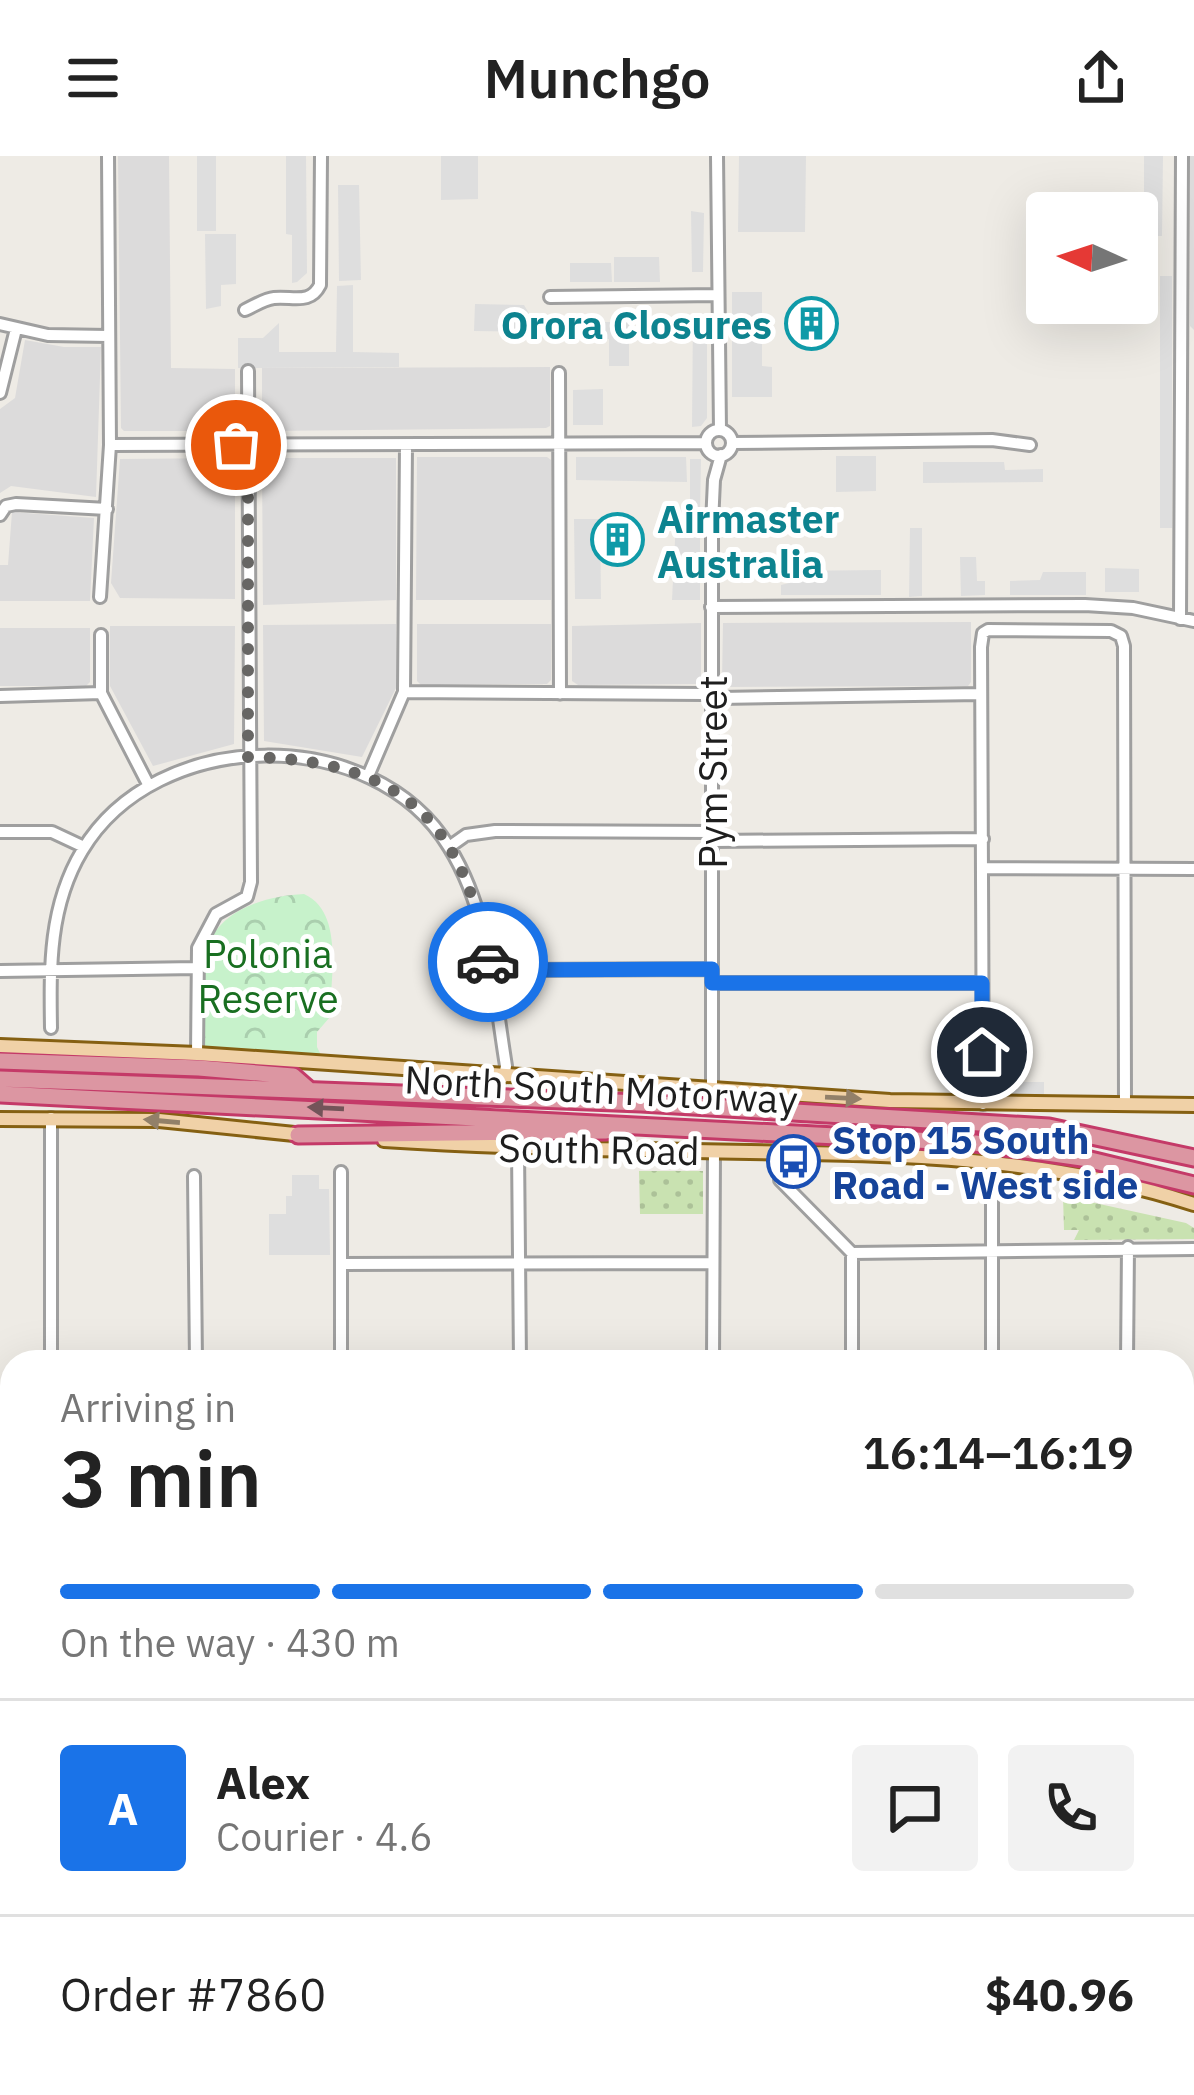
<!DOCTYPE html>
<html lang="en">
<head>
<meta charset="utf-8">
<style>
	:root { --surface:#fff; --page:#f2f2f2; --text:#222; --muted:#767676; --line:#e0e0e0; --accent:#1a73e8 }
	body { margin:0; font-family:"IBM Plex Sans",sans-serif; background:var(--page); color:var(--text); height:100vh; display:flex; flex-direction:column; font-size:45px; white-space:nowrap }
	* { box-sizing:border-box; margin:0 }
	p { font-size:39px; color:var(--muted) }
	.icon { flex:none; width:66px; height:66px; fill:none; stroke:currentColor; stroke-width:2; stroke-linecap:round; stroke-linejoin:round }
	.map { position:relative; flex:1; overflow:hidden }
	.panel { position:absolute; left:0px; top:1194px; width:1194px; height:747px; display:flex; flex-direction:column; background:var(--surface); border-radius:36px 36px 0 0; box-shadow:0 12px 48px #0002 }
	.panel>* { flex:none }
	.needle { width:78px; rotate:273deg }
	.tools { position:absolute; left:1026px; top:36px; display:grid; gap:24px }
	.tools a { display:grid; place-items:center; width:132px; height:132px; border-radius:12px; background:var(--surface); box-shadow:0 12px 48px #0002; font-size:60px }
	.pin { position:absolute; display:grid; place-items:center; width:102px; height:102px; color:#fff; margin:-51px; border:6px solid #fff; border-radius:50%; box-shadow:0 3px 12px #0007 }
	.courier { position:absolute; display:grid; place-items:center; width:120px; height:120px; margin:-60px; border:9px solid #1a73e8; border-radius:50%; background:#fff; color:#222; box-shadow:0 3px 15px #0007 }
	.head em { font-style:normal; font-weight:600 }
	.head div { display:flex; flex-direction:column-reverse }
	.head { display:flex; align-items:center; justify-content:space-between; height:204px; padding:0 60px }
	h1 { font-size:78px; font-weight:600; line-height:90px }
	.bar { display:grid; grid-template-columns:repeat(4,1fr); gap:18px 12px; align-content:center; height:144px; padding:0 60px }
	.bar i { height:15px; border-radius:9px; background:var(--line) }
	.bar .current { background:var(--accent) }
	.bar p { grid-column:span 4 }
	.line { display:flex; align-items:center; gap:30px; padding:0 60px; border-top:3px solid var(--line) }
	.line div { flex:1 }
	.round { display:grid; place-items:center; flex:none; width:126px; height:126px; border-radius:12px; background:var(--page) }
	header { display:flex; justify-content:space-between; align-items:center; height:156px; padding:0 60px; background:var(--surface); font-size:54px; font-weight:600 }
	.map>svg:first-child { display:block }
	.residential { fill:#dcdbdb }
	.education { fill:#fbfbe1 }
	.grass { fill:url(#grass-dots) }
	.park { fill:url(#park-crowns) }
	.parking { fill:#dedede }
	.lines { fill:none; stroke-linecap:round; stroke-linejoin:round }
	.minor-casing { stroke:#9f9f9f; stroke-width:16 }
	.major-casing { stroke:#856012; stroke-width:18 }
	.highway-casing { stroke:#c43a68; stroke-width:21 }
	.minor { stroke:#fff; stroke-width:10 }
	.major { stroke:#f0d1a7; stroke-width:12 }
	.highway { stroke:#dc96a2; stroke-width:15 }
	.oneway { fill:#928069 }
	.oneway2 { fill:#735459 }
	.done { stroke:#676664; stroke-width:12; stroke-dasharray:0 21.6 }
	.route { stroke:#1a73e8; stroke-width:15 }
	.labels { text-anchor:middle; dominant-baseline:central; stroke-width:10; stroke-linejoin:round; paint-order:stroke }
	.culture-label { font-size:39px; font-weight:bold; fill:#0d838f; stroke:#fff; text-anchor:end }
	.street-label { font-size:39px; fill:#1e1e1e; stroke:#fff }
	.park-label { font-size:39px; fill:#196f21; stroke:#fff }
	.transit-label { font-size:39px; font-weight:bold; fill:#164399; stroke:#fff; text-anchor:start }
</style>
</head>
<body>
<header><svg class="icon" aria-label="menu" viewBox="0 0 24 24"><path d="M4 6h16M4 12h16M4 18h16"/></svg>Munchgo<svg class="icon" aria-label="share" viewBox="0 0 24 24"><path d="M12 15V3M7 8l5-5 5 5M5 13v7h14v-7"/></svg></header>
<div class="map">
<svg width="1194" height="1939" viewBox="0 0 1194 1939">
	<defs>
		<pattern id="grass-dots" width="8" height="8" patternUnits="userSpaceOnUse" patternTransform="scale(3)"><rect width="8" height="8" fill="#c9e2b1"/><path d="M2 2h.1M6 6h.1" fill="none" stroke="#acc198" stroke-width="1.8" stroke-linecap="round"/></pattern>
		<pattern id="park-crowns" width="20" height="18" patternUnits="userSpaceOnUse" patternTransform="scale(3)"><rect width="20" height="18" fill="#c7f2cb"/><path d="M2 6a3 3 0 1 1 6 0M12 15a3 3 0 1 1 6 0" fill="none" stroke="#aacfae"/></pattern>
	</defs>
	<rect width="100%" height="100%" fill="#eeebe5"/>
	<path class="residential" d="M118,0H169L171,212L235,213V272L231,275H124L121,272Z
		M1190,0H1194V174L1190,170Z
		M25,184L64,191H101L96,341L11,330L0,337V253L15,242Z
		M550,211V270L546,272L266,275L262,270V212Z
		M417,301H547L551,304V444H416Z
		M231,302L235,306V443L120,442L111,427L120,303Z
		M266,302H396V444L263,449L262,306Z
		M12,356L94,362L90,445H0V409H8Z
		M971,466V526L968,530L727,531L722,526L723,467Z
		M701,467V524L697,528L578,529L572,525V470Z
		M396,468L397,530L362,601L264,585L263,469Z
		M417,468H551V524L547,528L421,529L417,525Z
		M110,470H235L234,588L153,610L110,530Z
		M0,472H90V526L86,530H0Z"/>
	<path class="education" d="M1194,1713V1797L1182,1786V1728Z"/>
	<path class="grass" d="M639,1015H703V1058H640Z
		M1063,1040L1186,1067L1194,1072V1083L1074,1084L1079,1074H1064Z"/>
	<path class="park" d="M304,738C345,756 330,824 330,861L317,876V891L322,901L205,890V795C219,754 264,740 304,738Z"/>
	<path class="parking" d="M197,0H216V75H197Z
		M286,0H306L307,117L297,126L292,127V79L286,78Z
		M441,0H478V43L441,44Z
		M739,0H806L805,76H738Z
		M1144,0H1163L1162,80H1144Z
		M338,29H359L361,124L339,125Z
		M691,55L704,57L703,116H692Z
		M205,78H236V128L221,129V150L206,153Z
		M614,101H659L660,126H614Z
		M570,107H611L612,126H570Z
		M1160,120H1172V372H1160Z
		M353,129V196L399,197V211L238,212V182H263L279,167V196H336L337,130Z
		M732,136H762V210L772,211V241H732Z
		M475,148L524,149L540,176L474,175Z
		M693,159H707V262L701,270L692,271Z
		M592,166H629V210H609V183H592Z
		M603,233V269H573V234Z
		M876,300V335L836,336V300Z
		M576,301H686L687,326L576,324Z
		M690,303H701L700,359L690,360Z
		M923,306H1004L1005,314L1043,313V326L923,327Z
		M574,363H600L601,443H575Z
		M676,364H700V444H672Z
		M910,372H922V440L909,441Z
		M960,401H976L977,425H985V439L961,440Z
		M1105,412L1139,413V436H1105Z
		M881,414V439H781V429L789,427V415Z
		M1043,416H1086V439H1010V425L1040,424Z
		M1019,919L1020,926H1044V938H998L993,933V920Z
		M292,1019H319V1033H329L330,1099H269V1058H286V1040H292Z"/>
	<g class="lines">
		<defs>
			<path id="minor" d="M717,0L720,274
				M550,141L718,139
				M245,154C254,150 264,143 274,142C293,140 310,149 320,129L321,0
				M0,168L48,179L108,180
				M559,217L560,538
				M0,237L16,173
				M706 287a13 13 0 1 1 26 0a13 13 0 1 1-26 0Z
				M732,287L992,284L1030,289
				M110,289L706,287
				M0,359L6,350L16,348L107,353
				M100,441L110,289L108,0
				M711,451L1085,449L1133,452L1194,465
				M1180,463L1182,0
				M101,479V537L149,630
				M404,536L705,538L719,542L981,538
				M0,540L101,537
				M368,620L404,536L406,289
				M0,676H52L84,691
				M713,685L983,683
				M449,691L466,679L495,675L713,676
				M982,712L1194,713
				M489,814L712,813
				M0,815L197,812
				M713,827H982
				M51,872C50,810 49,750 82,695C156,570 373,567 449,691C489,755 494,836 506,910L504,921
				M197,898L198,792L216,758L247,741L251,726L248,215
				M712,934V368L714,324L721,299
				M983,948L981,491L983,477L988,474L1111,475L1121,480L1124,490L1125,949
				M518,993L520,1206
				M341,1016V1206
				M194,1020L196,1206
				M780,1024L852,1097V1206
				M852,1097L1194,1093
				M341,1108L712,1107
				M51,1206V962
				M713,1206L714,995
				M992,1206V1031
				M1127,1206L1128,1091
				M0,1268H12
				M0,1422H12
				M1182,1423H1194
				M1182,1803L1194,1813
				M187,1929V1939
				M948,1929L950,1939
				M1118,1929L1129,1939
				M322,1939V1929
				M629,1939L634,1929
				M799,1939L803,1929"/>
			<path id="major" d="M0,890L197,898L890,945L1194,949
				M0,963L159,964L304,979
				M384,984C506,992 628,994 750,996C900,998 1051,1001 1194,1048
				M1182,1563H1194
				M0,1568H12
				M1182,1690L1194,1675
				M1182,1714L1194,1699
				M961,1929L972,1932L985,1929
				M998,1939L1006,1929"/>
			<path id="highway" d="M0,905L199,912L293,920L309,934
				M0,923L641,947L1049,971L1194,1002
				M0,938L975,987L1082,1002L1194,1029
				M298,979L606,975"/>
		</defs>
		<use href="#minor" class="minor-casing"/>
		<use href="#major" class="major-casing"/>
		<use href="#highway" class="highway-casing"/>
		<use href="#minor" class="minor"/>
		<use href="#major" class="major"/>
		<use href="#highway" class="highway"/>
	</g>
	<defs><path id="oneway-solid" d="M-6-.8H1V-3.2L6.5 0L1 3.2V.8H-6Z" transform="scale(3)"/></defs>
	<g class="oneway">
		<use href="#oneway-solid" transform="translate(843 942) rotate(3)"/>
		<use href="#oneway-solid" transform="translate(162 965) rotate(-175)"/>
	</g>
	<use class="oneway2" href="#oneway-solid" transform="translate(326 952) rotate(-177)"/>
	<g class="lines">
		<path class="done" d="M236,289H248V601C397,604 462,659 488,806"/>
		<path class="route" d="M488,806L489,814L712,813V827H982V896"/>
	</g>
	<defs>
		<symbol id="building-ring" viewBox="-11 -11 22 22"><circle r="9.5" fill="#fff" stroke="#0f9aa8" stroke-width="1.5"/><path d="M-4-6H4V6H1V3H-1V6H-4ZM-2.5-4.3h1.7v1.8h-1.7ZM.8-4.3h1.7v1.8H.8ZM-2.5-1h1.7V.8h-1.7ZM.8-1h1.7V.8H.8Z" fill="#0f9aa8"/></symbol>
		<symbol id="bus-ring" viewBox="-11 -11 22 22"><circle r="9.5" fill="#fff" stroke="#1a4fb4" stroke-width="1.5"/><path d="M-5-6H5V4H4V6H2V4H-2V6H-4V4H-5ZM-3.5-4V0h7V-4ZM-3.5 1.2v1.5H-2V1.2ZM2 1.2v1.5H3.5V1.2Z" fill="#1a4fb4"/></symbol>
	</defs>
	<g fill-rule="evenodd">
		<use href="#building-ring" x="782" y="138" width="59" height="59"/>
		<use href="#building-ring" x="588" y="354" width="59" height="59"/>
		<use href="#bus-ring" x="764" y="976" width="59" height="59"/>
	</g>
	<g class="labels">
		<g class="culture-label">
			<text x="772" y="168">Orora Closures</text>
			<text x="657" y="362" text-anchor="start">Airmaster<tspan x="657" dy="45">Australia</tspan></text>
		</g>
		<g class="street-label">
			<text transform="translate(712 616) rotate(-90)">Pym Street</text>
			<text transform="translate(601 933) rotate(3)">North South Motorway</text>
			<text transform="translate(599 993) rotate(1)">South Road</text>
		</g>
		<g class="park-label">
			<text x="268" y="797">Polonia<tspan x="268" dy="45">Reserve</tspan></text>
		</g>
		<g class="transit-label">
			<text x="832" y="983">Stop 15 South<tspan x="832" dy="45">Road - West side</tspan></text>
		</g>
	</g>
</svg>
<div class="tools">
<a><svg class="needle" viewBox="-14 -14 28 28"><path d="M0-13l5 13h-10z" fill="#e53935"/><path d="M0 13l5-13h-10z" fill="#767676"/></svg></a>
</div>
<div class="pin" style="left:236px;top:289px;background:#ea580c"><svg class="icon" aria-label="bag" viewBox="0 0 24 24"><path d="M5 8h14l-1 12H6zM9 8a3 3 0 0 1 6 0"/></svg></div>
<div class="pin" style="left:982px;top:896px;background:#1f2937"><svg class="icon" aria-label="home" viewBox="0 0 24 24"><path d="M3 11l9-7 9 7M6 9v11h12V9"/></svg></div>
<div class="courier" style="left:488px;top:806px"><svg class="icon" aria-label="car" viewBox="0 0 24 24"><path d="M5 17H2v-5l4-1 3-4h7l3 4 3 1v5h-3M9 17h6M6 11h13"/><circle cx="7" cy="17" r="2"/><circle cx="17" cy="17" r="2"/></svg></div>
<section class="panel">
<div class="head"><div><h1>3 min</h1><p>Arriving in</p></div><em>16:14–16:19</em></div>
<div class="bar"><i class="current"></i><i class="current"></i><i class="current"></i><i></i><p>On the way · 430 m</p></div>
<div class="line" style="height:216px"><b class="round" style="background:var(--accent);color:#fff">A</b><div><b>Alex</b><p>Courier · 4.6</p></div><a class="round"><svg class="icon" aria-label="chat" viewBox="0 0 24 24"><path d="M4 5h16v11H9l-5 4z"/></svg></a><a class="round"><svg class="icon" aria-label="phone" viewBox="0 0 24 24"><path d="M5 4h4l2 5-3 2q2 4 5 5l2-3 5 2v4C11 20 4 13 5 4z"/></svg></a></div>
<div class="line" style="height:156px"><div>Order #7860</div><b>$40.96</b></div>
</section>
</div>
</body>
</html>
